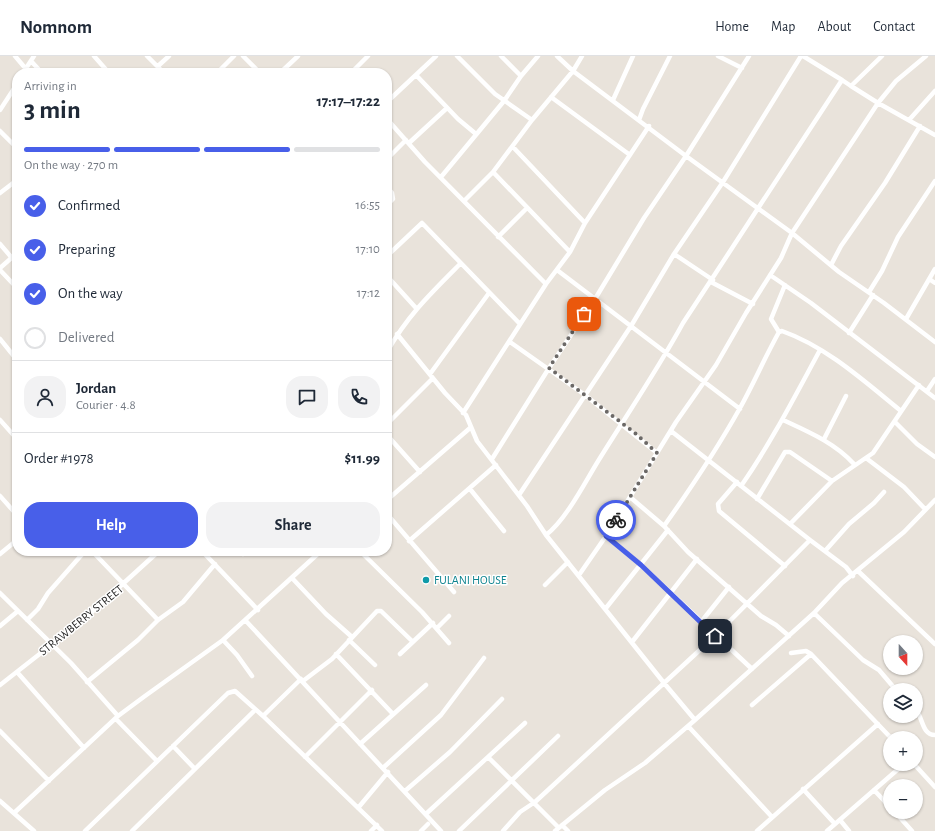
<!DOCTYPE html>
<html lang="en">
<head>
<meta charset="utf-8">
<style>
	:root { --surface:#fff; --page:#f2f2f3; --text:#1f2937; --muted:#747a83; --line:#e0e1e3; --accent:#485fe9 }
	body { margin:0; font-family:"Alegreya Sans",sans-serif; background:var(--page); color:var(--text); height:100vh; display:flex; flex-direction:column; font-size:15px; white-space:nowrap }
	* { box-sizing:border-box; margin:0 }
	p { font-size:13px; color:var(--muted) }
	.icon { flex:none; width:22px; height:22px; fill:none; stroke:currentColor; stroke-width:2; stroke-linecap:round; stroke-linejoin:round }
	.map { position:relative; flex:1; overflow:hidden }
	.sheet { position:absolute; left:12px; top:12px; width:380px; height:488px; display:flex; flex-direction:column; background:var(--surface); border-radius:16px; box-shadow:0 1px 3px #0004 }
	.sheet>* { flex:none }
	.needle { width:26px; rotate:159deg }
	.buttons { position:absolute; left:883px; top:579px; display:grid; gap:8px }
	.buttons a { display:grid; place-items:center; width:40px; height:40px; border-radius:50%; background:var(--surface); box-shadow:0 1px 3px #0004; font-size:20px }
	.pin { position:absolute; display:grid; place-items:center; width:34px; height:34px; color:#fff; margin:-17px; border-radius:8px; box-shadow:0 2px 6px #0006 }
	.courier { position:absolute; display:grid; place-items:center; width:40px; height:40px; margin:-20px; border:3px solid #485fe9; border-radius:50%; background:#fff; color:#222; box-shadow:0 1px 5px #0007 }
	.head em { font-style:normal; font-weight:700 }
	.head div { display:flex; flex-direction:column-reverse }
	.head { display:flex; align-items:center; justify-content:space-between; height:68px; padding:0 12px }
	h1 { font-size:26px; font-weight:700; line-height:30px }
	.bar { display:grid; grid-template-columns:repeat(4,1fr); gap:6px 4px; align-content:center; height:48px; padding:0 12px }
	.bar i { height:5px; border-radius:3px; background:var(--line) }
	.bar .on { background:var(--accent) }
	.bar p { grid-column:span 4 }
	.line { display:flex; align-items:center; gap:10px; padding:0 12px; border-top:1px solid var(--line) }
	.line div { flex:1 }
	.round { display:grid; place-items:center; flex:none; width:42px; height:42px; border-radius:16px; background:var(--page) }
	ol { padding:0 12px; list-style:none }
	li { display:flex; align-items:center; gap:12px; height:44px }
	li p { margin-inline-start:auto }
	li .icon { padding:4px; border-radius:50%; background:var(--accent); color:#fff; stroke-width:4 }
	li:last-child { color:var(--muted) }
	li i { width:22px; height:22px; border:2px solid var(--line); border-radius:50% }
	.cta { display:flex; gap:8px; margin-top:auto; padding:8px 12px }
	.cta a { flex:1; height:46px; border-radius:16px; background:var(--accent); color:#fff; font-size:16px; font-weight:700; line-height:46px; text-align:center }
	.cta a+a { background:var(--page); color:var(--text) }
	header { display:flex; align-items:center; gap:24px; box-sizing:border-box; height:56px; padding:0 20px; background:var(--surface); border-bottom:1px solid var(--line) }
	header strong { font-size:19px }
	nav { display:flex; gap:22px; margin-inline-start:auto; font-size:14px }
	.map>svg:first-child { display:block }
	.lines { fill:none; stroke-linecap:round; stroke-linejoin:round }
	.minor { stroke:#fff; stroke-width:4.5 }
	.done { stroke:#6c6967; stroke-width:4; stroke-dasharray:0 7.2 }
	.route { stroke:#485fe9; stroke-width:5 }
	.culture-dot { fill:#0f9aa8; stroke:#fff; stroke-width:1.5 }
	.labels { text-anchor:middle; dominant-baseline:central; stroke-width:3; stroke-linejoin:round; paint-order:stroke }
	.culture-label { font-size:12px; fill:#0d838f; stroke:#fff; text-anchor:start }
	.street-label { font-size:12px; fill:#282828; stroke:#fff }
</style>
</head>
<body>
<header>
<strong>Nomnom</strong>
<nav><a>Home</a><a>Map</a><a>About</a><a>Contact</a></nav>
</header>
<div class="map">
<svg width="935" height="775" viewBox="0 0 935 775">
	<rect width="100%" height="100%" fill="#e9e3db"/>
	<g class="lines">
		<path class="minor" d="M15,0L26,13
			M94,0L109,17
			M147,0L164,17
			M243,0L260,17
			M457,0L495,38L532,64
			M501,0L521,20
			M557,0L573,15L686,100L792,177L839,216L884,247L935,286
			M718,0L742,12
			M803,0L842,24
			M31,5L42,17
			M158,10L169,0
			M23,17L34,0
			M217,17L234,0
			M280,17L298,0
			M351,17L368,0
			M416,19L458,63L476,78
			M851,30L878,47L935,79
			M551,41L630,99
			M613,44L633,0
			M387,46L436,0
			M0,54L17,28
			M387,63L425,106L546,228
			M639,64L643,53L670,0
			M909,64L935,35
			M0,75L17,92
			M409,87L447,52
			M513,91L585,167
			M387,103L406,84
			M493,116L570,196
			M441,121L504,45L521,20L538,0
			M387,131L392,137L393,143L387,149
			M0,137L17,124
			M464,145L493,116L532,64L573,15L582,0
			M498,181L527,152
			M0,188L12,202
			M674,198L713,224
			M387,200L422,167L520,268
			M831,209L841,190L885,127L920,70
			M0,212L17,197
			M0,214L17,232
			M557,214L740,353
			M770,219L811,247L935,342
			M387,220L416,252
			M929,223L935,227
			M711,226L753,248
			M869,236L882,215L898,181L935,125
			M906,263L935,213
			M779,276L771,263L785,229
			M849,277L873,239
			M397,278L445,337L466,359L477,385L527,450L546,479L664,627L695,664
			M0,283L17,304
			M510,286L585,339L657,397
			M387,296C407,260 431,237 460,208
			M430,318L489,237
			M927,335L935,323
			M463,357L546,228L570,196L585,167L649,70
			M0,364L17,383
			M783,364C809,376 835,387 854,408
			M895,366L917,388L935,401
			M387,368L433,322
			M671,375L810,484L846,511L853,520
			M387,379L420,416
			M824,383L846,340
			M866,402L904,431L925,453
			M492,403L549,312L595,243L644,162L686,100L749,0
			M737,426L718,448L719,455L785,510
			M741,430C771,387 795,340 820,294
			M470,433L504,475
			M519,439L631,270L674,198L723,126L801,0
			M0,440L17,459
			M630,441L664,470L688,496L761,560L776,569L789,580
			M757,443L785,396H790L832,425
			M387,444L470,372
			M387,458L454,536
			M790,468L832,425L873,397L919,329
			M664,470C691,432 717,393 740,352C754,327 765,301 779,276L782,275C827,291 864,325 901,355
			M546,479C567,463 586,424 600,402C628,357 658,313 683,267L842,24L851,30L882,0
			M606,480L641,509L752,613
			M409,485L496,409
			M92,495L158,564
			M202,495L258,554
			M360,495L422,556L449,587
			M825,495L849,468L874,447L884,436
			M0,498L17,484
			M243,498L247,495
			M858,515L935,588
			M579,519L606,480L676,366L716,309L746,257L781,202L792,177L878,47L896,25L926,0
			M292,522L326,558L352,581
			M545,529L568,506
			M0,537L71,607L118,660
			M606,552L668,474
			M814,557L863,604L879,614L896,634
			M27,564L38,553L48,537L85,495
			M246,565L441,775
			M701,566L729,531
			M0,570L18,555
			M437,572L449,560
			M223,584L237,599L252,620
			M349,584L375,609
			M632,586L697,503
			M791,597L806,595L811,598L891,682
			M336,598L393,658
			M400,598L433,567
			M17,616L84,692
			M303,625L332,603L377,555H381L413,586
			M87,626L138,584L158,564L183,546L215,508
			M0,629L83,564L159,495
			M752,649L811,598
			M916,654C923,662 922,679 935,679
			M263,660L301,623
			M116,663L157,705
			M688,670L772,761
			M0,675L49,725
			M360,688L426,629
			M173,690L195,713
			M305,701L372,634
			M489,702L558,771
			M914,708L935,731
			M384,711L441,659L484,602
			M803,733L835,768
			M874,734L890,751
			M405,735L450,696L502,643
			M0,745L34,775
			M358,752L388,716
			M895,756L912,775
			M14,757L118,660L145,640L223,584L321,495
			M427,757L525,667
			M840,764L849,775
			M562,769L568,775
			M85,775L228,637L235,635L263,660L382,775
			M132,775L255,654
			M371,775L377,769
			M421,775L428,768
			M459,775L558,680
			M503,775L520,756L535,746L715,580L810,484
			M555,775L605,734L645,707L695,664L814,557L842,527L904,476L935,444
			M757,775L878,668
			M827,775L904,708"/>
	</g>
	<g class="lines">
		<path class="done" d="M584,258L549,312L635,377L657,397L616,464"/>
		<path class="route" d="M616,464L606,480L641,509L715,580"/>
	</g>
	<circle class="culture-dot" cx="426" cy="524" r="4"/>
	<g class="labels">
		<g class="culture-label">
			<text x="434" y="524">FULANI HOUSE</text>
		</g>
		<g class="street-label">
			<text transform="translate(81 564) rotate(-39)">STRAWBERRY STREET</text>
		</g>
	</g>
</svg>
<div class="buttons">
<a><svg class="needle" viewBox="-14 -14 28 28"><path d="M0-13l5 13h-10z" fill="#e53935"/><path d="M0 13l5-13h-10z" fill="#747a83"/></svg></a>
<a><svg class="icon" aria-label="layers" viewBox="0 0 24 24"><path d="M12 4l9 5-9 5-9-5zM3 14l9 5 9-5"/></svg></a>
<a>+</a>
<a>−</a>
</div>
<div class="pin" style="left:584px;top:258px;background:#ea580c"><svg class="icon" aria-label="bag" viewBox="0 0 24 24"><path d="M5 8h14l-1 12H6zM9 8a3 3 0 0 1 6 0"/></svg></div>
<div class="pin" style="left:715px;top:580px;background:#1f2937"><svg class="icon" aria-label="home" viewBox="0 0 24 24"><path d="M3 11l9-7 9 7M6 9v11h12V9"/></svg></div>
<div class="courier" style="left:616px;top:464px"><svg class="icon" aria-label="bike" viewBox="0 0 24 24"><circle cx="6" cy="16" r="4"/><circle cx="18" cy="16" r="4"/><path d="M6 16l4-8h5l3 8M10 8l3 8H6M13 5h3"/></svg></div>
<section class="sheet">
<div class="head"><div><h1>3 min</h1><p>Arriving in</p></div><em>17:17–17:22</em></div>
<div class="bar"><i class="on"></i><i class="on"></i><i class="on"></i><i></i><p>On the way · 270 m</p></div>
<ol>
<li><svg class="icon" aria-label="check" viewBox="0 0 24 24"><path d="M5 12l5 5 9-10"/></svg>Confirmed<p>16:55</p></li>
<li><svg class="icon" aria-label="check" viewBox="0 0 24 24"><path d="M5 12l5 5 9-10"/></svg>Preparing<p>17:10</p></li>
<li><svg class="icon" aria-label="check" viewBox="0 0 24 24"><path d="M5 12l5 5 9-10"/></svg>On the way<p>17:12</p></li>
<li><i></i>Delivered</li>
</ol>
<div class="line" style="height:72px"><a class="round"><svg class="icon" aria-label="person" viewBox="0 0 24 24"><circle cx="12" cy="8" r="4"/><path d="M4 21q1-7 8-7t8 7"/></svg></a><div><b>Jordan</b><p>Courier · 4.8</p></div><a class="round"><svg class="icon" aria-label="chat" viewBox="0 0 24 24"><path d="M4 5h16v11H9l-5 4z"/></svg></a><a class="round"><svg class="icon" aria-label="phone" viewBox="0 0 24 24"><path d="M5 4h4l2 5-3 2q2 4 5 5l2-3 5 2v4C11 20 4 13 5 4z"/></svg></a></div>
<div class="line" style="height:52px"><div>Order #1978</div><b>$11.99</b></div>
<div class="cta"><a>Help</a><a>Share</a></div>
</section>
</div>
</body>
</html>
